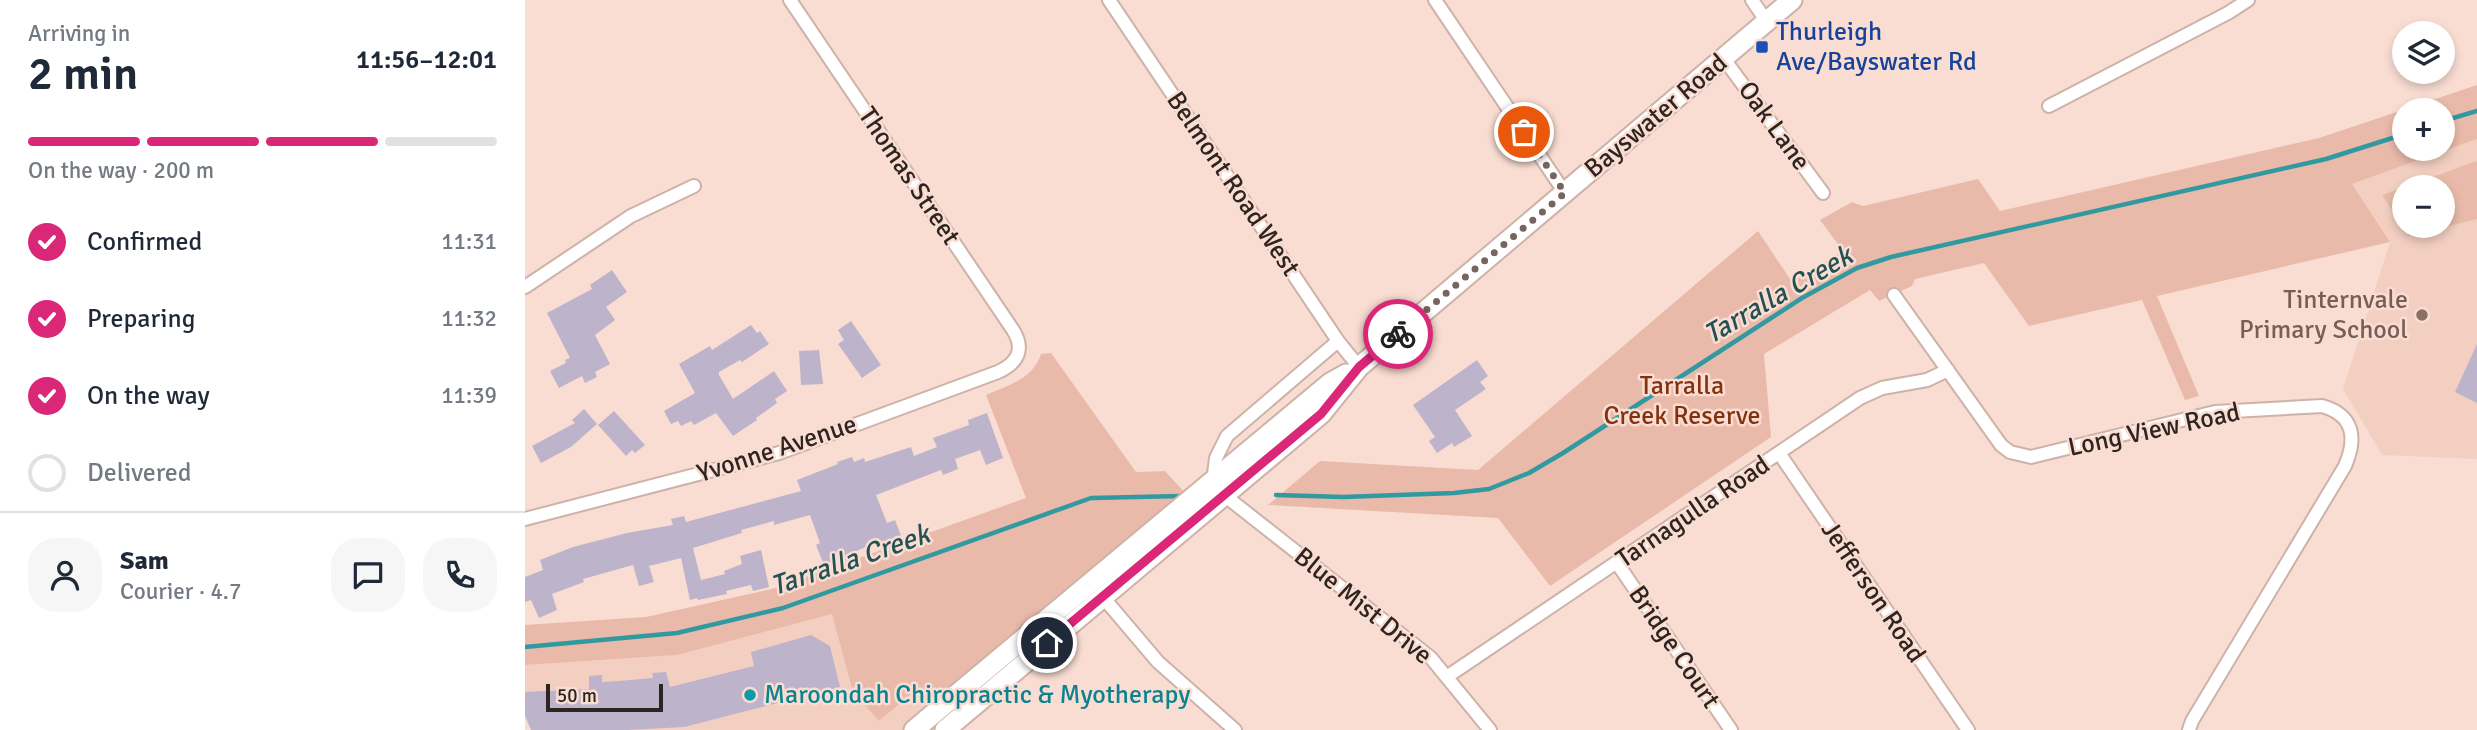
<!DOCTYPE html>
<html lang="en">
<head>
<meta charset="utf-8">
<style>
	:root { --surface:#fff; --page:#f6f6f7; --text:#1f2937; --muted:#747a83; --line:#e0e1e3; --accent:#db2777 }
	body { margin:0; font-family:Signika,sans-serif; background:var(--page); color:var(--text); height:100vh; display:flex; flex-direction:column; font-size:26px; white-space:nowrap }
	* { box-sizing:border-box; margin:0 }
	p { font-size:23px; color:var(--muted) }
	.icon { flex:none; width:38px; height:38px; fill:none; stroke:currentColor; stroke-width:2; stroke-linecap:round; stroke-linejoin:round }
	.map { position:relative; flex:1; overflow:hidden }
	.panel { display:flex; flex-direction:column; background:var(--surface); width:525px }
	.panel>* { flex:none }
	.tools { position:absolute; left:1867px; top:21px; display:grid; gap:14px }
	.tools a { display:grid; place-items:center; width:63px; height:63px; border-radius:50%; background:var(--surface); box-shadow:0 4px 10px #0003; font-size:35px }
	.scale { position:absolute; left:21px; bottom:18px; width:117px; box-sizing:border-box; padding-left:7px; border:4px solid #2e2420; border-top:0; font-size:19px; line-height:24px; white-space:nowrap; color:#2e2420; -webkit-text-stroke:5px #faddd2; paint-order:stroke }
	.pin { position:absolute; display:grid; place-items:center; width:60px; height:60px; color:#fff; margin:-30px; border:4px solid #fff; border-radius:50%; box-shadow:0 2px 7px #0007 }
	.courier { position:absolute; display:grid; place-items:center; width:70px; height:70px; margin:-35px; border:5px solid #db2777; border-radius:50%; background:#fff; color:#222; box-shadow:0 2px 9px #0007 }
	.summary em { font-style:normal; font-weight:600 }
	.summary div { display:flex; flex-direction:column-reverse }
	.summary { display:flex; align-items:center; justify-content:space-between; height:119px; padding:0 28px }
	h1 { font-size:46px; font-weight:600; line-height:52px }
	.bar { display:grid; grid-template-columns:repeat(4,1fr); gap:10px 7px; align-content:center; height:84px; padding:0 28px }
	.bar i { height:9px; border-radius:5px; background:var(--line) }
	.bar .active { background:var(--accent) }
	.bar p { grid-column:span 4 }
	.line { display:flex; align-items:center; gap:18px; padding:0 28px; border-top:2px solid var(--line) }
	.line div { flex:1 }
	.round { display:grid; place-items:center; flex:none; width:74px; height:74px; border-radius:28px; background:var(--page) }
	ol { padding:0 28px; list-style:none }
	li { display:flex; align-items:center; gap:21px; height:77px }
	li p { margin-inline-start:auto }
	li .icon { padding:7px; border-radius:50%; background:var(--accent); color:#fff; stroke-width:4 }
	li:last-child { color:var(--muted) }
	li i { width:38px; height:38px; border:4px solid var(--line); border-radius:50% }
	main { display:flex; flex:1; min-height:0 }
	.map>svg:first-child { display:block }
	.built { fill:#f3cfc2; fill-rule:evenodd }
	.green { fill:#e9baa9; fill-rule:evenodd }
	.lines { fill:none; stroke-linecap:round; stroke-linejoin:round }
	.stream { stroke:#3299a0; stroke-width:4.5 }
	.building { fill:#bdb3cb }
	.street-casing { stroke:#ceb2a8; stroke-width:16 }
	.primary-casing { stroke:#ceb2a8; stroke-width:23 }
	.street { stroke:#fff; stroke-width:12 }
	.primary { stroke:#fff; stroke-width:19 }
	.done { stroke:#75655e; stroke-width:7; stroke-dasharray:0 12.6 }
	.route { stroke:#db2777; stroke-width:9 }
	.transit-dot { fill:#1a4fb4; stroke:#faddd2; stroke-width:2.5 }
	.education-dot { fill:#8d6e63; stroke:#faddd2; stroke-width:2.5 }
	.culture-dot { fill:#0f9aa8; stroke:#faddd2; stroke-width:2.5 }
	.labels { text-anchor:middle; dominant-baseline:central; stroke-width:5; stroke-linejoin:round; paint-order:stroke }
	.transit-label { font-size:26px; fill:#164399; stroke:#faddd2; text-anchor:start }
	.street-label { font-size:26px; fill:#2e2420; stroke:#faddd2 }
	.education-label { font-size:26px; fill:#785e54; stroke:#faddd2; text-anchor:end }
	.park-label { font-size:26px; fill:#84320d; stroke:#faddd2 }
	.culture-label { font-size:26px; fill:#0d838f; stroke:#faddd2; text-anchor:start }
	.water-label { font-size:28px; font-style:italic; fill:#245154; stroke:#faddd2 }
</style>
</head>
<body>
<main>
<section class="panel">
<div class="summary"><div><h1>2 min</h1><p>Arriving in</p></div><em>11:56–12:01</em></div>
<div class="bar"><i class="active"></i><i class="active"></i><i class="active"></i><i></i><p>On the way · 200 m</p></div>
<ol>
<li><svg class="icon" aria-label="check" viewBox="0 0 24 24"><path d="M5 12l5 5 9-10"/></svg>Confirmed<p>11:31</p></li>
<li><svg class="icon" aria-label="check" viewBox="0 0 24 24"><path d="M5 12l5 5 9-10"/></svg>Preparing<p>11:32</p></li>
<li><svg class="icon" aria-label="check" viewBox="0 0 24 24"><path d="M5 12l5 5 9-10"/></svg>On the way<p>11:39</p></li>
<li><i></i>Delivered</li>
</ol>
<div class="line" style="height:126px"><a class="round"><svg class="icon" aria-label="person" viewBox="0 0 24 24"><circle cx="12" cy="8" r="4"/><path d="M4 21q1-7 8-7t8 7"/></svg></a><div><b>Sam</b><p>Courier · 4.7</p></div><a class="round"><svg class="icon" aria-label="chat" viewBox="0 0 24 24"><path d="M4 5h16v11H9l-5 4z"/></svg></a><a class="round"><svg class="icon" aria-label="phone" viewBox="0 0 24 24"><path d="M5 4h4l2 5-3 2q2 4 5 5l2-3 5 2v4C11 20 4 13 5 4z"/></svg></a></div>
</section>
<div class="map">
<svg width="1952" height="730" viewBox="0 0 1952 730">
	<rect width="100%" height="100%" fill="#faddd2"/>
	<path class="built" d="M1952,139V459L1857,455L1818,389L1865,242L1827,184ZM1880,187H1918V226H1880Z
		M307,613L328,691L354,721L391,690L426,730H6L0,717V665L152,655Z"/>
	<path class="green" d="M1952,85V139L1827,184L1865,242L1632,296L1674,396L1660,400L1617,300L1504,326L1459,263L1390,279L1387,286L1354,301L1345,290L1239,354L1246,437L1025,586L973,518L743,505L795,461L953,470L1233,231L1267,282L1318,251L1295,220L1327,202L1338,206L1453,179L1475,211L1794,138ZM1880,110H1918V149H1880Z
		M1952,161V219L1884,236L1857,195ZM1880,187H1918V226H1880Z
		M526,353L611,472L640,471L660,493L405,706L391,690L354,721L328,692L307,614L152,655L0,665V625L121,617L247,589L501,498L461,395C484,385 508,379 516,354Z"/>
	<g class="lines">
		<path class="stream" d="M1918,121L1952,111
			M751,495L818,497L929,493L964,489L1004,473L1038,453L1277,298L1332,268L1366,257L1801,159L1880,134
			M0,647L152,633L258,608L566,498L657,496"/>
	</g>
	<path class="building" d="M87,270L102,292L81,307L90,320L70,335L85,364L70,372L72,377L60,383L57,376L34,388L25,371L41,363L40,360L45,358L22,313L67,289L65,285Z
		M326,321L356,365L337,378L313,344L319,340L313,330Z
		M226,325L232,333L235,331L244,344L217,362L215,360L194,372V375L208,399L249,371L262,391L250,399L252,403L231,418L232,420L208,436L191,413L169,425L166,421L156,426L153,421L146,424L139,411L170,393L154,364L185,346L187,350Z
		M1952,344V403L1930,392Z
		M294,350L298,384L276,385L274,351Z
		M952,360L963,376L955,382L961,389L930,410L947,436L929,447L927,443L912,453L904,441L910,437L888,405Z
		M59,409L72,424L46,447L16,463L7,446L50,423L47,420Z
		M89,411L120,445L110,453L107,450L101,456L73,425Z
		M462,413L478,458L461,465L455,450L430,459L433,469L418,475L416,470L351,495L362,523L370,520L377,538L363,545L351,549L349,544L326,553L328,558L312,564L311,560L299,565L291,545L295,543L285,515L249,525V521L216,530L217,533L168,548L176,580L200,574L199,571L217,564L215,556L236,550L244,587L228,591L226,585L201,591L202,594L173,600L172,598L165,600L156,558L124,566L129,582L114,586L108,565L58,579L59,582L27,594L32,610L14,618L6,600L0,602V577L18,570L15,560L48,547L102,533L148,525L146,519L159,516L161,522L276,491L272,480L313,464L312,462L327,457L329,462L339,458L340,462L386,447L389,456L412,447L408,438L444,425L443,420Z
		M286,635L305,646L315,687L159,727L103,730H6L0,715V692L64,689V676L77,675V682L94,681L128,678L127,673L141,672L145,687L229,666L226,652Z"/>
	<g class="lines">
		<defs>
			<path id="street" d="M584,0L813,341L834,367
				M910,0L1040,193
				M1227,0L1242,22
				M1199,59L1298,193
				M1524,106L1703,13L1723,0
				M0,287L106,216L169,186
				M1369,295L1476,445L1485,452L1506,457L1690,412L1797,406C1829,415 1832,438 1820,466L1667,721L1664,730
				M1254,453L1443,730
				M688,482L691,458L702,436L813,341
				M699,495L906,658L965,730
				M0,519L254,453L473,372C493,363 500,349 488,330L265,0
				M1092,563L1206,730
				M577,596L633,662L710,730
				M923,676L1335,398L1357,388L1402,380L1423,370"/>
			<path id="primary" d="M389,730L775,408L805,383L821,374
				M420,730L796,414L834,367L1267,0"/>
		</defs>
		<use href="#street" class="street-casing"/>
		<use href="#primary" class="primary-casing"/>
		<use href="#street" class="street"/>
		<use href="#primary" class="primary"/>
	</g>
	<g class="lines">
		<path class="done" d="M873,334L1040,193L999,132"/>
		<path class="route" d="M522,643L796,414L834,367L873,334"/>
	</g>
	<rect class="transit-dot" x="1230" y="40" width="14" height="14" rx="3.5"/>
	<circle class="education-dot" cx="1897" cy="315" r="7"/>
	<circle class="culture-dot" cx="225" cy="695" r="7"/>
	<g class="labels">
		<g class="transit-label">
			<text x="1251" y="32">Thurleigh<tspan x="1251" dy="30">Ave/Bayswater Rd</tspan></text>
		</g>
		<g class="street-label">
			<text transform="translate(1131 116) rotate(-40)">Bayswater Road</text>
			<text transform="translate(1249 126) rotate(54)">Oak Lane</text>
			<text transform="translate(384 176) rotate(56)">Thomas Street</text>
			<text transform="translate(708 184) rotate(56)">Belmont Road West</text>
			<text transform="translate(1629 430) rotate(-12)">Long View Road</text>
			<text transform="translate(252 449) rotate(-18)">Yvonne Avenue</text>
			<text transform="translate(1168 512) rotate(-34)">Tarnagulla Road</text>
			<text transform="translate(1348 592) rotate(56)">Jefferson Road</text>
			<text transform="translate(838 606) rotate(39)">Blue Mist Drive</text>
			<text transform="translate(1149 647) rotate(56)">Bridge Court</text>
		</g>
		<g class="education-label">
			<text x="1883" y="300">Tinternvale<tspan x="1883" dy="30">Primary School</tspan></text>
		</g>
		<g class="park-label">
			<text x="1157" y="386">Tarralla<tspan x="1157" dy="30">Creek Reserve</tspan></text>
		</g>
		<g class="culture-label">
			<text x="239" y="695">Maroondah Chiropractic &amp; Myotherapy</text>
		</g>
		<g class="water-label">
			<text transform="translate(1253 295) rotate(-30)">Tarralla Creek</text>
			<text transform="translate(325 560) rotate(-19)">Tarralla Creek</text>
		</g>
	</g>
</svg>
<div class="tools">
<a><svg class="icon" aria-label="layers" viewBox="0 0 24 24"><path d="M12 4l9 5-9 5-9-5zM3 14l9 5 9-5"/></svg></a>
<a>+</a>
<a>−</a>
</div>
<div class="scale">50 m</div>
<div class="pin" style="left:999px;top:132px;background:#ea580c"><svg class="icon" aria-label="bag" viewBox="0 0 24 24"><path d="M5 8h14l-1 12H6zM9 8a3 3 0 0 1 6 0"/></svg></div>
<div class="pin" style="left:522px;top:643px;background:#1f2937"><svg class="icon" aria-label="home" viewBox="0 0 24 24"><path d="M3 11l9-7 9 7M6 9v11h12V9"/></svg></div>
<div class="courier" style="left:873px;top:334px"><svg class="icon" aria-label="bike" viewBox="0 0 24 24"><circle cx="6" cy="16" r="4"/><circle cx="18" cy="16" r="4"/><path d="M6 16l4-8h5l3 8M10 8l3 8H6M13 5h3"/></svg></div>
</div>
</main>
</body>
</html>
